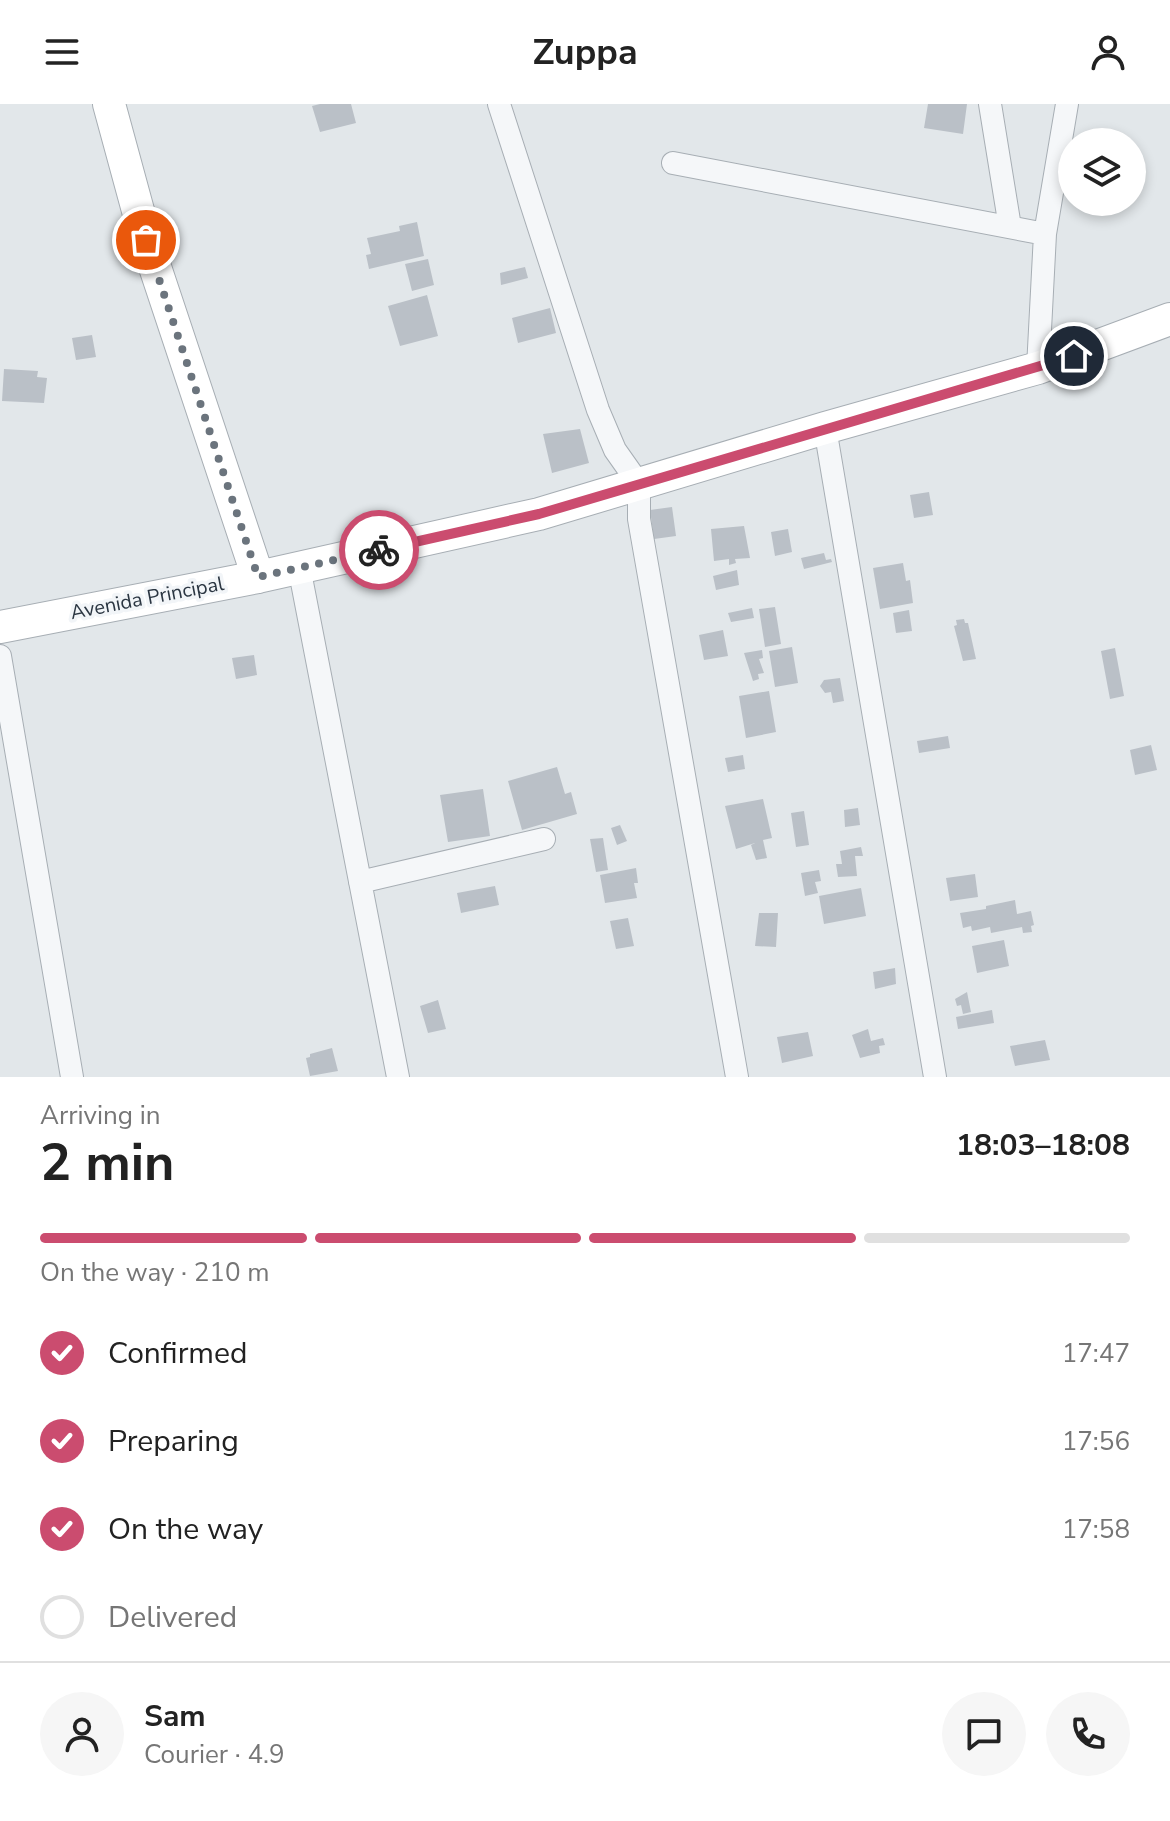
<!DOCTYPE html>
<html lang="en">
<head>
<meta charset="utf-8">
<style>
	:root { --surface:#fff; --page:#f6f6f6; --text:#222; --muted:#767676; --line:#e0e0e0; --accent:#cb4c6f }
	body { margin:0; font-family:"Nunito Sans",sans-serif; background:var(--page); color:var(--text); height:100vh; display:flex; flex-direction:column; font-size:30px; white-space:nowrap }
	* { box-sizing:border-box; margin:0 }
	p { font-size:26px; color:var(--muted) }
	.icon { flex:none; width:44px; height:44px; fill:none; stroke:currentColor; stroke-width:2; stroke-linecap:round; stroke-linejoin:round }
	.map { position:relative; height:973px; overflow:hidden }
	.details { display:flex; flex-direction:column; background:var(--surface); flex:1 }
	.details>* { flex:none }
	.tools { position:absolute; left:1058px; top:24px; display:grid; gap:16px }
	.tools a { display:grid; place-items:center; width:88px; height:88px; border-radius:50%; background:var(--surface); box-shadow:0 4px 12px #0003; font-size:40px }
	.pin { position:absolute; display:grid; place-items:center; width:68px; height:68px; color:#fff; margin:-34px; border:4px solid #fff; border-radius:50%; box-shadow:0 2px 8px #0007 }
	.courier { position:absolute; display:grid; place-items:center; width:80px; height:80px; margin:-40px; border:6px solid #cb4c6f; border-radius:50%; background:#fff; color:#222; box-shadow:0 2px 10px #0007 }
	.headline em { font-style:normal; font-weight:700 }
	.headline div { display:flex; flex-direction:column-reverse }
	.headline { display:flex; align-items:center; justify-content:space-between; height:136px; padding:0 40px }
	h1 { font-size:52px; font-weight:700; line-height:60px }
	.bar { display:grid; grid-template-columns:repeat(4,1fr); gap:12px 8px; align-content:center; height:96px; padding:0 40px }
	.bar i { height:10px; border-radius:6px; background:var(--line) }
	.bar .selected { background:var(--accent) }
	.bar p { grid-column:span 4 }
	.line { display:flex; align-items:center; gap:20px; padding:0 40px; border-top:2px solid var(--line) }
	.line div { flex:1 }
	.round { display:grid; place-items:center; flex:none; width:84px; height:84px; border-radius:42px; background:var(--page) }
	ol { padding:0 40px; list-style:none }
	li { display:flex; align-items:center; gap:24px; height:88px }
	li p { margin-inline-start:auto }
	li .icon { padding:8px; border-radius:50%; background:var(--accent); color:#fff; stroke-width:4 }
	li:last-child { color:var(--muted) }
	li i { width:44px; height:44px; border:4px solid var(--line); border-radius:50% }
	header { display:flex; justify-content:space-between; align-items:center; height:104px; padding:0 40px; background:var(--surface); font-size:36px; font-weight:700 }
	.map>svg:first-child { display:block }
	.building { fill:#bac0c7 }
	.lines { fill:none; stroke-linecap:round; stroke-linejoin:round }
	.street-casing { stroke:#a7aeb4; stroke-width:24 }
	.secondary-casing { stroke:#a7aeb4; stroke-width:34 }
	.street { stroke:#f5f7f9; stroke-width:22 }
	.secondary { stroke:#fff; stroke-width:32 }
	.done { stroke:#6b747d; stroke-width:8; stroke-dasharray:0 14.4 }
	.route { stroke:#cb4c6f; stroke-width:10 }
	.labels { text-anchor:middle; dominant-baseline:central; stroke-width:7; stroke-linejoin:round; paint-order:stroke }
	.street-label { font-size:20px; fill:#2b3642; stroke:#f2f5f8 }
</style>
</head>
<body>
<header><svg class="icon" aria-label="menu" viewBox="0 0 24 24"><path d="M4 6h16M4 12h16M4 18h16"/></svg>Zuppa<svg class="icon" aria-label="person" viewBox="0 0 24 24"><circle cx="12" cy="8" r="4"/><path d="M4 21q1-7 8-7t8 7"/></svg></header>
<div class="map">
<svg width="1170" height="973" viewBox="0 0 1170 973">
	<rect width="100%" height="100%" fill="#e2e7ea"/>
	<path class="building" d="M320,0H351L356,19L320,28L312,2Z
		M928,0H967L963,30L924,24Z
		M417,118L424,152L369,165L366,151L371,150L367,134L400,127L399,122Z
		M428,155L434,181L412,187L405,160Z
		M525,163L528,174L501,181L500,169Z
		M427,191L438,232L400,242L388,202Z
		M550,204L556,229L518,239L512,214Z
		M92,231L96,253L76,256L72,234Z
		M4,265L38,267L37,273L47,274L44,299L2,297Z
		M580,325L589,359L552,369L543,330Z
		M929,388L933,411L914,414L910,391Z
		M672,403L676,432L654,435L650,406Z
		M744,422L750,454L735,455L736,459L729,461V455L714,457L711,425Z
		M788,425L792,448L775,452L771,428Z
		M824,449L826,456L831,455L832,458L804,465L801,454Z
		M903,459L906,477L910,476L913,499L880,505L873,464Z
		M737,466L739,481L716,486L713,472Z
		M775,503L781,540L765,543L759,505Z
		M752,504L754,514L731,518L728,509Z
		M909,506L912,527L896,529L893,509Z
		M964,515L965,519H968L976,555L963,557L954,522L957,521L956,516Z
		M723,526L728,552L704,556L699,531Z
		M792,543L798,579L775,583L769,547Z
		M1115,544L1124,592L1110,595L1101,547Z
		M762,546L763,554L759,555L764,569L758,570L759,575L753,577L744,549Z
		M254,551L257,571L236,575L232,554Z
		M840,574L844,597L833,599L831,588L825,589L820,582L824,576Z
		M769,587L776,628L746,634L739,592Z
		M948,632L950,644L919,649L917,637Z
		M1151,641L1157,666L1135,671L1130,646Z
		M743,651L745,665L728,668L725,654Z
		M557,663L565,690L571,688L577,710L522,726L508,677Z
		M483,685L490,732L448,738L440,691Z
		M763,695L772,734L763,736L767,754L756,756L751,741L755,739L736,745L725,702Z
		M858,704L860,721L845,723L844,706Z
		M804,707L809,741L796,743L791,709Z
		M620,721L627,737L617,741L611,724Z
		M603,734L608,766L596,768L590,735Z
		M861,743L863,752H855L857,772L838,773L836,760H842L840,747Z
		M636,764L638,779H634L637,794L605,799L600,771Z
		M819,766L821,777L815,778L818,789L805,792L801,769Z
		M975,770L978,793L950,797L946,774Z
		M495,782L499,801L461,809L457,789Z
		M861,784L866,812L824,820L819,792Z
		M1015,796L1017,810L1031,807L1034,821L1031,822L1032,828L1023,829L1022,823L991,829L990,823L972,827L971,822L963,824L960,809L986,805V802Z
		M759,809H778L776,843L755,842Z
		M628,814L634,842L616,845L610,817Z
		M1004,836L1009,862L977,869L972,842Z
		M895,864L896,880L875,885L873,868Z
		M967,888L971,908L963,910L961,901L957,902L955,895Z
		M438,896L446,925L428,929L420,902Z
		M992,906L994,919L958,925L956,913Z
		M868,925L871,937L883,934L885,941L879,942L880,949L860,954L852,931Z
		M808,928L813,952L782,959L777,933Z
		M1045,936L1050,956L1015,962L1010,942Z
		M332,944L338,967L310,972L306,954L310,953V950Z"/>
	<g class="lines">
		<defs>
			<path id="street" d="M499,0L598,306L615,346L639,380V415L737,973
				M990,0L1010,123
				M673,59L1045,130
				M1038,264L1045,130L1067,0
				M825,324L935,973
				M299,463L398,973
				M0,552L72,973
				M360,778L544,735"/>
			<path id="secondary" d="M109,0L146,136L258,473
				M0,523L258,473L539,410L825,324L1038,264L1170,215"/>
		</defs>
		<use href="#street" class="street-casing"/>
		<use href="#secondary" class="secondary-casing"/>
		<use href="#street" class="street"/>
		<use href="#secondary" class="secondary"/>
	</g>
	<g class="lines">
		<path class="done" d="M146,136L258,473L379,446"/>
		<path class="route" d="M379,446L539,410L1074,252"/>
	</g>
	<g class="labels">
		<g class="street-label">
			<text transform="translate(147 494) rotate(-11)">Avenida Principal</text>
		</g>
	</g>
</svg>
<div class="tools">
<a><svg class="icon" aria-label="layers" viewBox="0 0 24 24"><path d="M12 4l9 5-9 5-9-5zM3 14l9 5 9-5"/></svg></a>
</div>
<div class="pin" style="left:146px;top:136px;background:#ea580c"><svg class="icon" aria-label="bag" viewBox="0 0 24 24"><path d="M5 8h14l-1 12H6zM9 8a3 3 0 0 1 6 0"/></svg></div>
<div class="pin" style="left:1074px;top:252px;background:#1f2937"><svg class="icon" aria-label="home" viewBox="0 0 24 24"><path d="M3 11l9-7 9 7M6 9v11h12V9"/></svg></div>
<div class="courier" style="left:379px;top:446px"><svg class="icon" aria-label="bike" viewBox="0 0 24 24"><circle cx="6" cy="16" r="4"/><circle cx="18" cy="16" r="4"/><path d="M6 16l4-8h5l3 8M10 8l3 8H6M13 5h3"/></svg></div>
</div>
<section class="details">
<div class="headline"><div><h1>2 min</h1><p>Arriving in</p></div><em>18:03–18:08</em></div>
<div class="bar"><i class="selected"></i><i class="selected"></i><i class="selected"></i><i></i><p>On the way · 210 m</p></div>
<ol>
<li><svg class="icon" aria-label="check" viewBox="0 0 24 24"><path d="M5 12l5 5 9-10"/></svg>Confirmed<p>17:47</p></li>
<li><svg class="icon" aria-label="check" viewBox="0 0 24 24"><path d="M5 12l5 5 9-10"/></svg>Preparing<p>17:56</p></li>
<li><svg class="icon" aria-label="check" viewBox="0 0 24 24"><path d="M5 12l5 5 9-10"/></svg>On the way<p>17:58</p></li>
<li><i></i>Delivered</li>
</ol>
<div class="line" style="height:144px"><a class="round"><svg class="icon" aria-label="person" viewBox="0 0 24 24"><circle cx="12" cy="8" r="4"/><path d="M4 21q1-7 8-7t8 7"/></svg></a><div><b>Sam</b><p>Courier · 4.9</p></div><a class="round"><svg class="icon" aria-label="chat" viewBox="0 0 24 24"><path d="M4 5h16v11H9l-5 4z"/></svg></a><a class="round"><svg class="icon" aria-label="phone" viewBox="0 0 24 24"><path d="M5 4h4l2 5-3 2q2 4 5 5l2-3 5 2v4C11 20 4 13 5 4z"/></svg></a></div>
</section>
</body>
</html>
